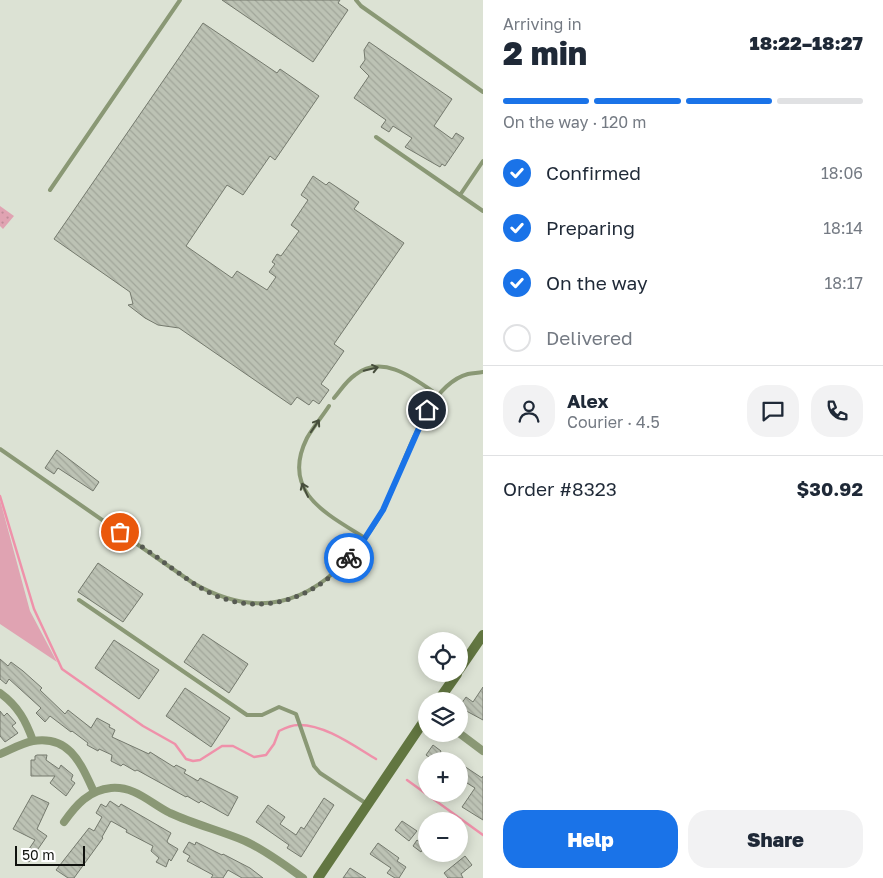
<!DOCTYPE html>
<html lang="en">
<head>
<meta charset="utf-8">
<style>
	:root { --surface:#fff; --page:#f2f2f3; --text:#1f2937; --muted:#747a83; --line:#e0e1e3; --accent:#1a73e8 }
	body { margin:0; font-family:"Golos Text",sans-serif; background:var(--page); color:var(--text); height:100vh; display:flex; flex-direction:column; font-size:19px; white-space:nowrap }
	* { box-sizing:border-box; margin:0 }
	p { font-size:16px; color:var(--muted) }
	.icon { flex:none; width:28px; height:28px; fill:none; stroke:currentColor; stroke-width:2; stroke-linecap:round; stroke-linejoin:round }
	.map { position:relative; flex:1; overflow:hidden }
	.sheet { display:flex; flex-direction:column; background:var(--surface); width:400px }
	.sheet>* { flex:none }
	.buttons { position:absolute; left:418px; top:632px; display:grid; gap:10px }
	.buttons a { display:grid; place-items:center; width:50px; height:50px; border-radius:50%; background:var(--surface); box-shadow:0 2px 12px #0003; font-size:25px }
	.scale { position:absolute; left:15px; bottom:12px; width:70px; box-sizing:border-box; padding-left:5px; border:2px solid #10120e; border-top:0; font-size:14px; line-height:18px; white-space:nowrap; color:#10120e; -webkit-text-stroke:4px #fff; paint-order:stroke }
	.pin { position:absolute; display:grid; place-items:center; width:42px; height:42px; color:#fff; margin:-21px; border:2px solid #fff; border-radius:50%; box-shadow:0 1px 5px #0007 }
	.courier { position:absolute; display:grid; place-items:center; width:50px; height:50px; margin:-25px; border:4px solid #1a73e8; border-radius:50%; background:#fff; color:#222; box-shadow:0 1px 6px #0007 }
	.overview em { font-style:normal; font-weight:800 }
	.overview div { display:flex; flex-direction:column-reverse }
	.overview { display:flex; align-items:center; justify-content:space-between; height:85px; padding:0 20px }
	h1 { font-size:32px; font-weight:800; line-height:38px }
	.bar { display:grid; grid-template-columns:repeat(4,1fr); gap:8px 5px; align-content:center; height:60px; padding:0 20px }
	.bar i { height:6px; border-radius:4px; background:var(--line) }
	.bar .current { background:var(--accent) }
	.bar p { grid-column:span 4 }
	.line { display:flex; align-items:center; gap:12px; padding:0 20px; border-top:1px solid var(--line) }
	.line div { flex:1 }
	.round { display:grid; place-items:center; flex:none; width:52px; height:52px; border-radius:20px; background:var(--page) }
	ol { padding:0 20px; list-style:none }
	li { display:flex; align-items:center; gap:15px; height:55px }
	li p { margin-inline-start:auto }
	li .icon { padding:5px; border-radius:50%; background:var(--accent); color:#fff; stroke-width:4 }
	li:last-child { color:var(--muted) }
	li i { width:28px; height:28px; border:2px solid var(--line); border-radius:50% }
	.button { display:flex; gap:10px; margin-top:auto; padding:10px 20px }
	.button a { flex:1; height:58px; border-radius:20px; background:var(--accent); color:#fff; font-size:20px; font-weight:800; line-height:58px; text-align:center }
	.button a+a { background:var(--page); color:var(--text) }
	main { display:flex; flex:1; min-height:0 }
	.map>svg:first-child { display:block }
	.grass { fill:#e0a3b2 }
	.garden { fill:url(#garden-dots) }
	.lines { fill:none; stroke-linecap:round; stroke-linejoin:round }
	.stream { stroke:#ef91aa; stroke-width:2.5 }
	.building { fill:url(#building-back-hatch); stroke:#74796d }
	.service { stroke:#8a9875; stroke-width:4 }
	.minor { stroke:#8a9875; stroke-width:8 }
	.secondary { stroke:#627641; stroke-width:10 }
	.oneway { stroke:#474e3c }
	.done { stroke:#575b53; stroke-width:5; stroke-dasharray:0 9 }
	.route { stroke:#1a73e8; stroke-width:6 }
</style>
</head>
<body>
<main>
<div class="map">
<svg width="483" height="878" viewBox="0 0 483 878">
	<defs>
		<pattern id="garden-dots" width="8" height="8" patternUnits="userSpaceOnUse" patternTransform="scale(1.25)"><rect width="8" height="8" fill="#e0a3b2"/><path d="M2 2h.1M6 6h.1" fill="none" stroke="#bf8b98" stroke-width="1.8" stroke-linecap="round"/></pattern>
		<pattern id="building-back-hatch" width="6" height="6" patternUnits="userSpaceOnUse" patternTransform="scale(1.25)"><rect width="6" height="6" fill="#bcc2b4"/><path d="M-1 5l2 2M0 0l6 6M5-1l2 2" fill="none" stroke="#a1a69a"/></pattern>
	</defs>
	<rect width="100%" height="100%" fill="#dce2d4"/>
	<path class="grass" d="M0,500L30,611L57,662L0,624Z"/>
	<path class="garden" d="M0,206L14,216L3,229L0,226Z"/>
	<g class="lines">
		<path class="stream" d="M0,496L34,609L62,669L143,726L175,744L186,759L193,761L200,760L222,746H233L254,757L266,755L274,744L279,731C285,728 291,725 298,725C324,724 354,746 376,759
			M407,780L483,835"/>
	</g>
	<path class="building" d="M222,0H340L338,3L348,10L313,62Z
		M203,23L277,73L280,69L319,96L275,160L270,156L243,195L227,185L186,246L232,278L237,271L267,290L276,277L269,272L275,264L272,262L277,254L281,256L299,231L291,225L308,200L301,195L313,176L326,185L329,182L359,202L354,209L404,243L334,344L344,351L321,384L329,390L319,404L313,400L309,405L297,397L291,405L179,328L158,325L145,318L128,305L133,304L130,292L54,239Z
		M369,42L452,99L434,126L452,139L456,133L464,138L445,166L442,164L440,167L405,147L412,138L393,126L389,132L381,127L386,120L354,98L369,76L360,67L365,60L364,50Z
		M57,450L99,482L93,491L58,468L54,474L45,468Z
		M98,563L143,594L123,622L78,592Z
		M203,634L248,664L229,693L184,662Z
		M114,640L159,670L139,699L95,668Z
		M0,659L8,666L11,662L23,671L42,688L40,690L65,714L68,710L91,728L97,718L110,725L109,727L115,730L112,737L149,754L150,752L174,767L176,765L186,770L184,773L198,781L200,778L238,797L228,816L201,801L199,803L187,796L186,797L137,770L135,771L123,764L121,766L111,761L112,755L99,749L98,751L87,745L88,743L72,731L71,732L50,716L45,722L36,713L41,708L9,679L6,684L0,679Z
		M483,687V720L459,707L466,697L473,702Z
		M185,688L230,718L211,747L166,716Z
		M0,711L4,716L7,713L16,723L12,726L18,733L5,742L0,736Z
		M433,745L441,751L440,753L453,761H435L426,755Z
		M37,755H47L46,760L59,769L61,765L73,775L71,780L75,783L66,796L50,783L55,776H31V760H35V756Z
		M459,765L463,768L464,766L482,778L483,776V820L462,807L475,788L459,778Z
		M32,795L49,803L37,829L47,836L29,862L23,858L35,840L13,829Z
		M324,798L334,805L301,857L287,848L289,845L256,822L268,805L285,817L280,824L296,835L301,827L304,829Z
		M110,801L119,807L121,804L171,833L167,841L168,843L178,849L171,861L169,859L166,867L156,862L159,858L151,851L153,846L126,832L127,830L111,821L102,837L103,838L74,878H68L56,870L89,828L94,831L102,817L96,813L101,804L106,807Z
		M402,821L417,831L409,841L395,830Z
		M417,840L425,846L421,852L413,846Z
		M189,842L195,845L196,842L222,855L223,854L250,868L263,878H242L228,870L223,878H211L213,875L187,861L190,856L183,852Z
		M378,843L399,858L397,861L406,867L399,878H395L387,873L391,868L370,854Z
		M465,856L472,865L461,874L463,878H448L444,873Z
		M350,868L366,878H343Z"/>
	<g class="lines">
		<path class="service" d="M356,0L361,6L483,92
			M376,137L483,211
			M50,190L180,0
			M460,195L483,161
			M334,398C341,390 346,381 355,375C383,353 415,379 438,395
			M329,406C322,417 313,427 307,438C280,492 327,514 365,538
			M0,449L193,583C256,619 308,606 354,552C365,539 376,524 384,508C403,471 423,386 468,374C473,373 478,373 483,372
			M79,600L247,715H262L279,707L296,714L314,766L320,773L367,804"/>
		<path class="minor" d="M0,693C18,706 26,721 33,741
			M459,733L483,751
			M0,754C10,750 22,743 33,741C70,735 81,764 94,792
			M64,822C76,805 89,790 111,788C135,786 150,803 170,813C194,824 221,831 245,841C265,850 285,865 303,878"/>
		<path class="secondary" d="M459,670L483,635
			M438,701L457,674
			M318,878L426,718"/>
	</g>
	<defs><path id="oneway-shaft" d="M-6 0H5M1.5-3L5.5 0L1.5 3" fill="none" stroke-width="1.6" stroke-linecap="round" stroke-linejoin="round" transform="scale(1.25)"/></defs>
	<g class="oneway">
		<use href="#oneway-shaft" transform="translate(371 369) rotate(-13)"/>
		<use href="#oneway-shaft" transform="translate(315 426) rotate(-56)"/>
		<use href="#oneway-shaft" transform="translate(305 490) rotate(-114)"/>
	</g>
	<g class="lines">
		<path class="done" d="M120,532C138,544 156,556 173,569C186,578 198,587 212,594C262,617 315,599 349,558"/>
		<path class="route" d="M349,558L365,538L383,510L427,410"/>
	</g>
</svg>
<div class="buttons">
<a><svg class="icon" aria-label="locate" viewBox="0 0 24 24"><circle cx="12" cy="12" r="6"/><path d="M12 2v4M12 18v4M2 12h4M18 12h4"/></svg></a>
<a><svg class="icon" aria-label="layers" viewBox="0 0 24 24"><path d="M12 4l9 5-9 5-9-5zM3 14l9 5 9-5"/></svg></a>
<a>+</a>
<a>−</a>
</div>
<div class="scale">50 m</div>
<div class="pin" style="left:120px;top:532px;background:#ea580c"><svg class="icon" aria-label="bag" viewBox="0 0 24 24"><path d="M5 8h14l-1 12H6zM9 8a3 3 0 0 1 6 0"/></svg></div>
<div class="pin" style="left:427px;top:410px;background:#1f2937"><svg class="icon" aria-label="home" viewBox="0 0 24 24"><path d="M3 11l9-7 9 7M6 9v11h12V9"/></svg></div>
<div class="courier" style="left:349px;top:558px"><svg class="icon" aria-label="bike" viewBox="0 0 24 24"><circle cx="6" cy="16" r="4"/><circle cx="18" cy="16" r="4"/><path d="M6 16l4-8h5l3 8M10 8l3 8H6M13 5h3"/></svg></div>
</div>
<section class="sheet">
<div class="overview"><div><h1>2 min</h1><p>Arriving in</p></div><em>18:22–18:27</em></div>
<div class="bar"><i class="current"></i><i class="current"></i><i class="current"></i><i></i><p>On the way · 120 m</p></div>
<ol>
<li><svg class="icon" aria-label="check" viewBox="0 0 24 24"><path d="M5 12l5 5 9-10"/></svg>Confirmed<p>18:06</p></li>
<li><svg class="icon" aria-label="check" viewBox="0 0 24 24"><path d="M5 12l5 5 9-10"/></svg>Preparing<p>18:14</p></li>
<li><svg class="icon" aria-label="check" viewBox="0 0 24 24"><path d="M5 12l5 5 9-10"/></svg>On the way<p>18:17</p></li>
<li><i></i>Delivered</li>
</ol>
<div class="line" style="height:90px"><a class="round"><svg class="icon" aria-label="person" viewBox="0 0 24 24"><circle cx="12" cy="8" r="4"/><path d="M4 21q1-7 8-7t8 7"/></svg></a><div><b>Alex</b><p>Courier · 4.5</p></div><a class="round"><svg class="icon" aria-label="chat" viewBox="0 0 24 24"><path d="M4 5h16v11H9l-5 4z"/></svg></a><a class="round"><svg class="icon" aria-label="phone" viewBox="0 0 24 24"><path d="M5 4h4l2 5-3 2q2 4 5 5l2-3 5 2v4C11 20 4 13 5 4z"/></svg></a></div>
<div class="line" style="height:65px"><div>Order #8323</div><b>$30.92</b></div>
<div class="button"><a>Help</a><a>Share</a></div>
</section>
</main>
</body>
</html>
